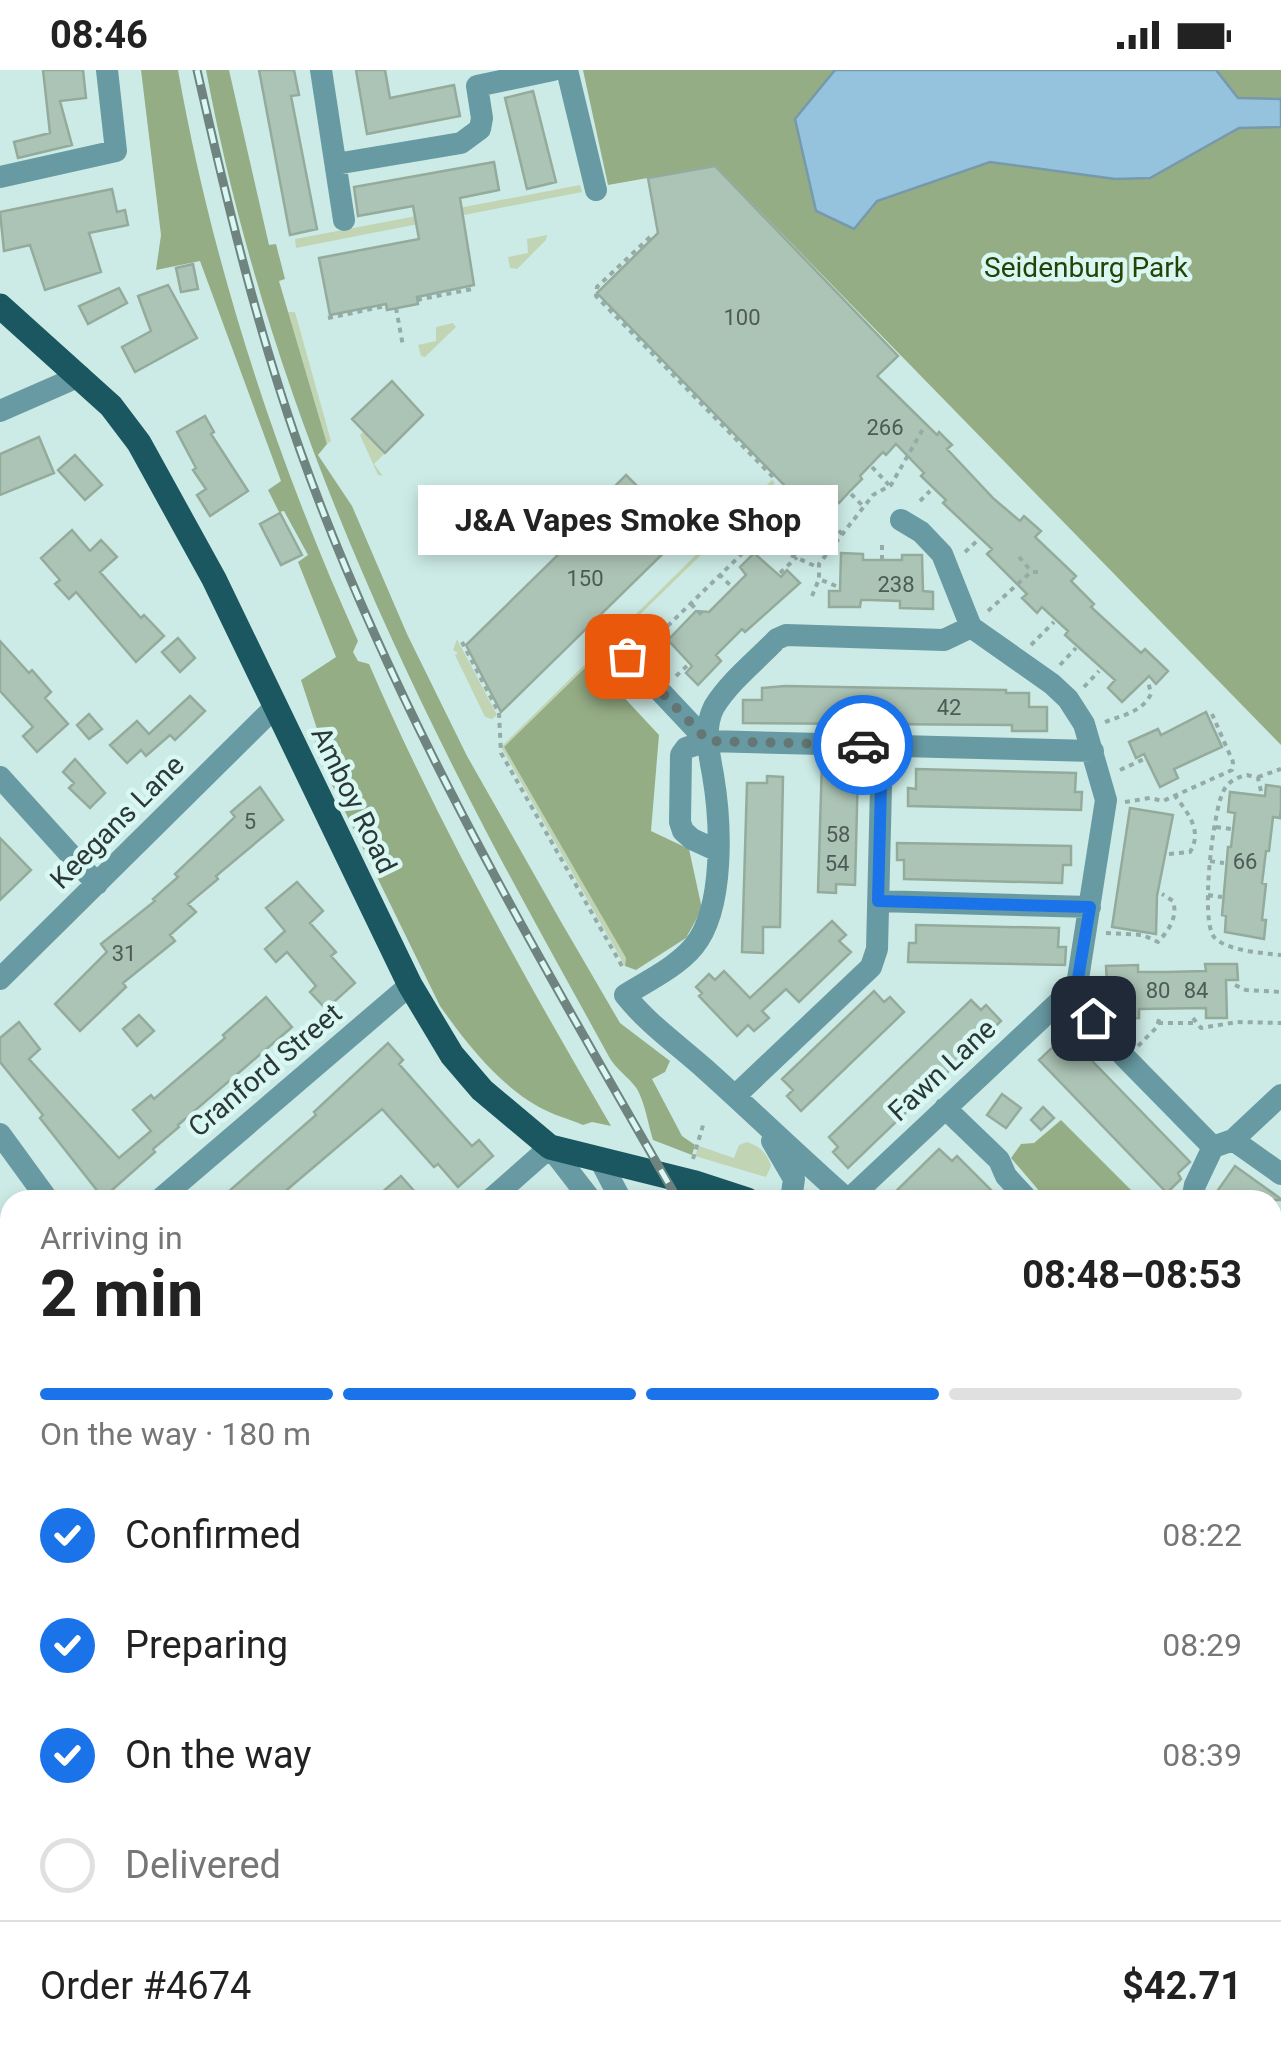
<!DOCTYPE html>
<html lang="en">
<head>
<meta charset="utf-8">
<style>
	:root { --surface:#fff; --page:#f2f2f2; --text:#222; --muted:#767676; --line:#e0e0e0; --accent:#1a73e8 }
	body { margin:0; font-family:Roboto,sans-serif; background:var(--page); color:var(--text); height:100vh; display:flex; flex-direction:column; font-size:38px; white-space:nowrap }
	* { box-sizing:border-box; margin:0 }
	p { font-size:32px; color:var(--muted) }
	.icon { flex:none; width:55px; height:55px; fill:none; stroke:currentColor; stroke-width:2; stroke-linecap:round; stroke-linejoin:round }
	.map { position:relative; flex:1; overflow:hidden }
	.sheet { position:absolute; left:0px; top:1120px; width:1282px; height:882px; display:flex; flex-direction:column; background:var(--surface); border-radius:30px 30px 0 0; box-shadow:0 5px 15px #0003 }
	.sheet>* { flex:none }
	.pin { position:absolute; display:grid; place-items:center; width:85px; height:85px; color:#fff; margin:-42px; border-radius:20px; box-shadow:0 5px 15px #0006 }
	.courier { position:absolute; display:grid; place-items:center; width:100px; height:100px; margin:-50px; border:8px solid #1a73e8; border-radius:50%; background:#fff; color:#222; box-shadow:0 2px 12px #0007 }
	.bubble { position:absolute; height:70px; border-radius:0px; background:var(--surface); box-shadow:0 5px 15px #0003; font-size:32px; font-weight:700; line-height:70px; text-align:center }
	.overview em { font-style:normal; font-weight:700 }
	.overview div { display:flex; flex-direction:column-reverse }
	.overview { display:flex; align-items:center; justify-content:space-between; height:170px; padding:0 40px }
	h1 { font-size:65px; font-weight:700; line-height:75px }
	.bar { display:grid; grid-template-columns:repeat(4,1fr); gap:15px 10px; align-content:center; height:120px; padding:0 40px }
	.bar i { height:12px; border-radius:8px; background:var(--line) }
	.bar .selected { background:var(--accent) }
	.bar p { grid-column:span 4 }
	.line { display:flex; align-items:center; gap:25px; padding:0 40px; border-top:2px solid var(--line) }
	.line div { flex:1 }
	ol { padding:0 40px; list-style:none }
	li { display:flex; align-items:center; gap:30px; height:110px }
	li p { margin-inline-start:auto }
	li .icon { padding:10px; border-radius:50%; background:var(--accent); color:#fff; stroke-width:4 }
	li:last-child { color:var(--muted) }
	li i { width:55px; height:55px; border:5px solid var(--line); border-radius:50% }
	.status { display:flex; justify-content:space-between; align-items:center; height:70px; padding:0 50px; background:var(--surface); direction:ltr }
	.status svg { height:28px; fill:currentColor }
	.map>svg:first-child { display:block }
	.green { fill:#c1d5b5 }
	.forest { fill:#95ad85 }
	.water { fill:#95c3de; stroke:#7699ac; stroke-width:2.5 }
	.building { fill:#acc4b5; stroke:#94ab9c; stroke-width:2.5 }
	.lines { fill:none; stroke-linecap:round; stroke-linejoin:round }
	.path { stroke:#94aba7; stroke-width:4; stroke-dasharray:5 5; stroke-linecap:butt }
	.minor { stroke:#689aa3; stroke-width:22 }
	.major { stroke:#1a5760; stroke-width:25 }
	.rail-casing { stroke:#6f837f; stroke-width:9 }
	.rail { stroke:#daf8f3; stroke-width:5; stroke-dasharray:15; stroke-linecap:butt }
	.done { stroke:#647774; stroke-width:10; stroke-dasharray:0 18 }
	.route { stroke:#1a73e8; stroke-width:12 }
	.labels { text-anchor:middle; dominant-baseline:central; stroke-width:9; stroke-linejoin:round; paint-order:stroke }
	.number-label { font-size:22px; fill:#4c5b56 }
	.park-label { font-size:28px; fill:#254307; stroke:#daf8f3 }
	.street-label { font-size:28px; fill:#2c3836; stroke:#daf8f3 }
</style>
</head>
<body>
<div class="status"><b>08:46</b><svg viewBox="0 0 49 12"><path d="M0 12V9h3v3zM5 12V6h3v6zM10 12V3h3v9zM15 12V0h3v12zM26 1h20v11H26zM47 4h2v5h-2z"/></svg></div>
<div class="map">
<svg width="1281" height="2001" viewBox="0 0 1281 2001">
	<rect width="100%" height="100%" fill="#cdebe6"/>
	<path class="green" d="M580,115L582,122L296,178L295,169Z
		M547,165L546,170L517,199L510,198L508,187L528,183L527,169Z
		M288,242H295L331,371L327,374Z
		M453,253L456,257L425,287L421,286L418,275L436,271V257Z
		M364,361L385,383L374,394L383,406L378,405L360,365Z
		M772,410L775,413L504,677L626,888L625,896L501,677Z
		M457,569L497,645L492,649L485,647L455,585L458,583L453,580Z
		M747,1072C760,1076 767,1083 771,1096L766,1107L695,1086L699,1076L734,1088L739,1075Z
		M1273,1197L1281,1203V1284L1273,1288Z
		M1281,1681V1733L1273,1729L1272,1689Z
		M0,1825L10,1838V1890L0,1877Z
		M80,1992L128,1993L133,1999L69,2001Z"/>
	<path class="forest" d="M141,0H178C213,197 276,389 358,571L353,582L358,591L369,594C438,754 523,905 611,1056L592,1052L583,1055C569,1049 553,1045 539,1037C498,1014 467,974 440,936L314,678L317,659L301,610L336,587L298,492L308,485L284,441L279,442L268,420L281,411L200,191L156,200L161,165Z
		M206,0H229L269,175L276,174L285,209L279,211L327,374L318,385L352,436L407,564L467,686L560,850L620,953L670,991L665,1002L652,1009L682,1066L695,1075L692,1085L653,1070C648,1054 645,1033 637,1019C629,1007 615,999 608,985C568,912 527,839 488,765C359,517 258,277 206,0Z
		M583,0H835L795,49L877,131L990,92L1115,109L1150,108L1239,58L1281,57V675L716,96L608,115Z
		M1216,0H1281V29L1238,28Z
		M591,592L659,665L651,761L689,779L702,839L686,868L636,900L625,896L626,888L504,677Z
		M1061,1050L1137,1126L1134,1130H1047L1011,1088L1021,1074L1034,1073Z
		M1281,1284V1339L1273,1333L1272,1288Z"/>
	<path class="water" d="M835,0H1216L1238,28L1281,29V57L1239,58L1150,108L1115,109L990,92L877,131L854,159L816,141L795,49Z"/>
	<path class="building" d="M43,0H83L86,28L60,31L72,75L18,88L14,72L50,63Z
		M259,0H294L299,25L291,26L317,159L290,165Z
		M356,0H385L390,28L454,15L460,46L367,64Z
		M533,21L556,112L527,119L505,28Z
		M494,92L499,120L460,128L474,215L417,227L418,234L387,240L386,234L330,245L319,188L419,169L413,136L358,146L354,117Z
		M715,96L898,286L877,306L937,365L939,362L952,375L947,379L994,429L1020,451L1024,446L1041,461L1035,467L1076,506L1071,511L1094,534L1091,537L1141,583L1145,579L1168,601L1156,614L1149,606L1122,632L1108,618L1115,610L1065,565L1068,561L1042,537L1037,543L1022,528L1027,524L987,484L992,479L943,433L946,430L921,406L924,403L896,374L886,385L883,382L860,406L862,409L851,420L839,433L836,430L812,456L817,461L804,475L779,450L772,456L760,445L786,417L597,223L658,163L648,108Z
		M112,119L117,142L125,140L128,155L89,163L101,202L45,220L30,175L4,181L0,142Z
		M193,194L198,219L181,222L176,198Z
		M168,215L197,268L135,302L122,277L151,261L138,226Z
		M119,218L127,233L88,254L79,236Z
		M392,311L423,345L385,383L352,349Z
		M205,346L214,362L211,364L248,421L210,446L197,425L206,419L193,400L196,398L177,362Z
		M39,367L54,403L0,425V384Z
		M75,385L102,415L85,430L58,400Z
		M626,405L684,463L501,642L466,575L612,432L606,425Z
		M280,443L302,485L281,495L260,454Z
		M72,460L90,481L101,470L117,487L100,502L141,548L144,545L164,566L136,592L76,522L69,529L55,514L60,510L41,488Z
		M754,483L781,507L787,500L800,513L745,562L742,559L716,585L721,591L698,615L686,603L692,596L668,570L696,541L709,542L746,505L740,497Z
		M841,483L863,484V490H902V485H922L923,521L933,522V539L900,538V531L870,530H861L860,537H829V521H840Z
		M178,568L195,588L180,602L162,582Z
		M0,571L29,603L32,600L51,622L45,628L68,654L37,682L23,666L33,657L0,621Z
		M785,616L1006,620V623H1029V637H1047V661H1012V655L743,653V630H762V618Z
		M190,626L205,641L175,670L170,665L146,686L141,680L127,693L110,675L137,651L149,664Z
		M1206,642L1222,677L1174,699L1178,708L1160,717L1144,684L1136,688L1129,672L1158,659L1161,665Z
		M89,644L102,659L89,669L77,655Z
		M75,689L105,723L90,738L69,718L74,713L63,702Z
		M822,691H839V699L858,700L855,815L836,814V823L818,822Z
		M916,699L1076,703L1075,722H1082L1081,740L908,736V718L916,719Z
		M767,706L783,707L780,857H763V883L742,882L747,713H767Z
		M1266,715L1281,717V738L1280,748L1273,747L1269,781H1266L1262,813L1266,814L1262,850H1266L1264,869L1225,862L1226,846L1222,845L1228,777H1231L1235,743L1228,742L1230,722L1265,726Z
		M260,717L283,750L216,806L218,809L188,834L196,842L170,865L175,871L123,913L126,917L80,961L55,934L107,882L101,874L155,831L153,829L178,807L175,804L235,747L231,742Z
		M1130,738L1173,745L1157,826L1156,864L1112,857Z
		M0,768L31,800L0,830Z
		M897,773L1071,776V795H1063L1062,813L904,809V790H897Z
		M297,812L323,841L310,853L336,882L331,886L355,913L326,939L310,922L316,916L287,882L276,892L265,879L285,861L266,838Z
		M832,851L846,865L839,871L851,882L799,932L786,919L762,941L769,948L754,961L748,955L737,966L699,926L702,923L696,917L709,904L715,910L724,901L750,928Z
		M916,855L1059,858L1058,877H1066L1065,895L908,892L909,873H916Z
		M1205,894H1237L1238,910H1226L1227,948H1206V938L1139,939V948L1119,949L1118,912L1107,913L1106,896L1138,895V902H1166L1206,901Z
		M874,921L884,932L890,927L904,942L801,1041L787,1026L793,1020L782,1009Z
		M266,927L292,957L178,1055L179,1057L153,1079L155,1082L103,1128L40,1048L43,1045L0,992V968L19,952L40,979L29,989L119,1088L151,1061L133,1040L151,1025L154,1029L225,968L223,965Z
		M971,930L981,940L986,935L1001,951L848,1098L833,1082L838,1077L829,1067Z
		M139,945L154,961L137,976L123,959Z
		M1071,969L1190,1092L1178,1103L1181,1109L1167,1123L1039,990L1055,975L1059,980Z
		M388,973L403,990L399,994L451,1053L472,1076L479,1070L493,1086L458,1117L438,1094L434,1097L382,1039L275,1130H235L228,1122L316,1045L314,1042Z
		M1002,1024L1021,1038L1006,1058L987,1045Z
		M1043,1037L1054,1048L1041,1060L1031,1050Z
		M939,1079L952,1091L957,1086L1001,1130H887Z
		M1235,1096L1281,1129V1130H1211Z
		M401,1106L422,1130H373Z"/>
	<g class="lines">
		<path class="path" d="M650,167L597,217L596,226L773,407
			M417,230L472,219
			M396,238L403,276
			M328,248L386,236
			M872,397L889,415
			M530,423L548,441
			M851,424L864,437
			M920,431L930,421
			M825,446L842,464
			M762,473L775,458
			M965,482L977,471
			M1019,487L1032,502
			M882,490V473
			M780,503L797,487
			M719,504L732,517
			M836,516L819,509V494L873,425L891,415L923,359
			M812,526L819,509
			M691,534L702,545
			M988,541L1031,502H1042
			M462,572L499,643L501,683L622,896
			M1031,575L1054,552
			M646,577L753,473H765L817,497
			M1060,595L1076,578
			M676,606L687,596
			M1084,617L1099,601
			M1105,652C1123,645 1142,642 1151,624L1148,611
			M1120,700L1144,689
			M1258,707L1281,699
			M1261,721L1258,708L1247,705C1237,707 1227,712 1223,722C1213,742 1200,850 1214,867C1226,881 1263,883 1281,885
			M1125,732L1150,728L1163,731L1232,700L1233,692L1212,644
			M1216,757L1231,759
			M1169,784L1190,782C1203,761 1188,743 1175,726
			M1210,791L1224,793
			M1208,825L1222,827
			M1106,863L1143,865L1158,872C1169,860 1178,847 1173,831L1162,824
			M1235,915L1246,920L1281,922
			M1193,948L1201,958L1237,952L1281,953
			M1158,953H1194
			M1138,976L1157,957L1159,949
			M693,1089L704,1052
			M1272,1615L1280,1624
			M1272,1732L1281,1735
			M1272,1820L1281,1825"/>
		<path class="minor" d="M321,0L344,150
			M567,0L596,120
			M336,94L461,73L480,59L482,48L477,16L553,0
			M0,107L116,81L107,0
			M0,341L80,306
			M901,450L921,462L942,484L971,557L1052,614L1068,629L1084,654L1106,730L1077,915L1093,948L1108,970L1213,1077L1195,1115L1192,1130
			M627,586L707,671
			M0,707L97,814
			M718,781L692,769L683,761L680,752L681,685L686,678L707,671L1093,681
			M878,831L1090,837
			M0,909L275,637
			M735,1026L871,897L877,879L882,676
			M945,1038L999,1090L1006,1106L1028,1130
			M0,1064L48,1130
			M1233,1070L1281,1104
			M772,1071L794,1109L791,1130
			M1213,1077L1233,1070L1281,1025
			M600,1090L621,1130
			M159,1130L410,915
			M490,1130L550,1077L591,1130
			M848,1130C799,1087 753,1042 705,999C677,974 648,954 625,925C647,911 677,897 694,876C725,838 721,752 713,705C709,683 703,658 714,637C729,612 757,590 777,569L786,565L944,570L971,557
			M848,1130L1077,915
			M0,1266L10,1258
			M0,1559L10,1551
			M1272,1655L1281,1647
			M0,1782L10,1795
			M1217,1992L1224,2001
			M169,2001L179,1992
			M506,2001L516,1992
			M879,2001L889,1992"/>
		<path class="major" d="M0,236L111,336L139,373L214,509L410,915L452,985L482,1020L550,1077L695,1113L747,1130
			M1272,1354L1281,1360"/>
		<defs>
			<path id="rail" d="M197,0C226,128 256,256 300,380C394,644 539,888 678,1130
				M1272,1956L1281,1966
				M1272,1986L1281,1996"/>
		</defs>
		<use href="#rail" class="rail-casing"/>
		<use href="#rail" class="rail"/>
	</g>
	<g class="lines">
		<path class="done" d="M627,586L708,671L863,675"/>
		<path class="route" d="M863,675L882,676L878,831L1090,837L1077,914L1093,948"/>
	</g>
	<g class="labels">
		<g class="number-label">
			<text x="742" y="247">100</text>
			<text x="885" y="357">266</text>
			<text x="585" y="508">150</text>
			<text x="896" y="514">238</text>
			<text x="949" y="637">42</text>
			<text x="250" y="751">5</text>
			<text x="838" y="764">58</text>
			<text x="1245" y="791">66</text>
			<text x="837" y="793">54</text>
			<text x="124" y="883">31</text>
			<text x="1158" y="920">80</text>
			<text x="1196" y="920">84</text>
		</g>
		<g class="park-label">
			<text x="1086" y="197">Seidenburg Park</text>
		</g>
		<g class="street-label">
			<text transform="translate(354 730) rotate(64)">Amboy Road</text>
			<text transform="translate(117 752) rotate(-45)">Keegans Lane</text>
			<text transform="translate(265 1000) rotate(-40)">Cranford Street</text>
			<text transform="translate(942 1000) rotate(-43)">Fawn Lane</text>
		</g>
	</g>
</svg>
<div class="pin" style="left:627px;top:586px;background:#ea580c"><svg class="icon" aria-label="bag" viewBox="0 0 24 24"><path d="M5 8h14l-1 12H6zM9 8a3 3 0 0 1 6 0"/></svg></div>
<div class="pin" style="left:1093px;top:948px;background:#1f2937"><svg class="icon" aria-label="home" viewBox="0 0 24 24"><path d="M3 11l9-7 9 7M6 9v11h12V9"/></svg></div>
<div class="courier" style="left:863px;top:675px"><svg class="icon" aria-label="car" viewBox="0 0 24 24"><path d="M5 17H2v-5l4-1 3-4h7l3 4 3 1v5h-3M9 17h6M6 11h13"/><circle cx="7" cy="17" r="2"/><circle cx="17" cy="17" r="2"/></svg></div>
<div class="bubble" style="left:418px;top:415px;width:420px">J&amp;A Vapes Smoke Shop</div>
<section class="sheet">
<div class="overview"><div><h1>2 min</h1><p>Arriving in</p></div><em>08:48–08:53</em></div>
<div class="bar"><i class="selected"></i><i class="selected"></i><i class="selected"></i><i></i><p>On the way · 180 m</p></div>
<ol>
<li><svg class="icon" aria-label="check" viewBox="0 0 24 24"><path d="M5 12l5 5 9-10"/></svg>Confirmed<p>08:22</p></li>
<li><svg class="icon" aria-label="check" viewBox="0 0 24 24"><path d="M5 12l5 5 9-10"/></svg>Preparing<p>08:29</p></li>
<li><svg class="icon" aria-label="check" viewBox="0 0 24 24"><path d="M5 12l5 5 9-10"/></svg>On the way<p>08:39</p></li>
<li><i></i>Delivered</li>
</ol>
<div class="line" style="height:130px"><div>Order #4674</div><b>$42.71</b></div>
</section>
</div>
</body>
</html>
